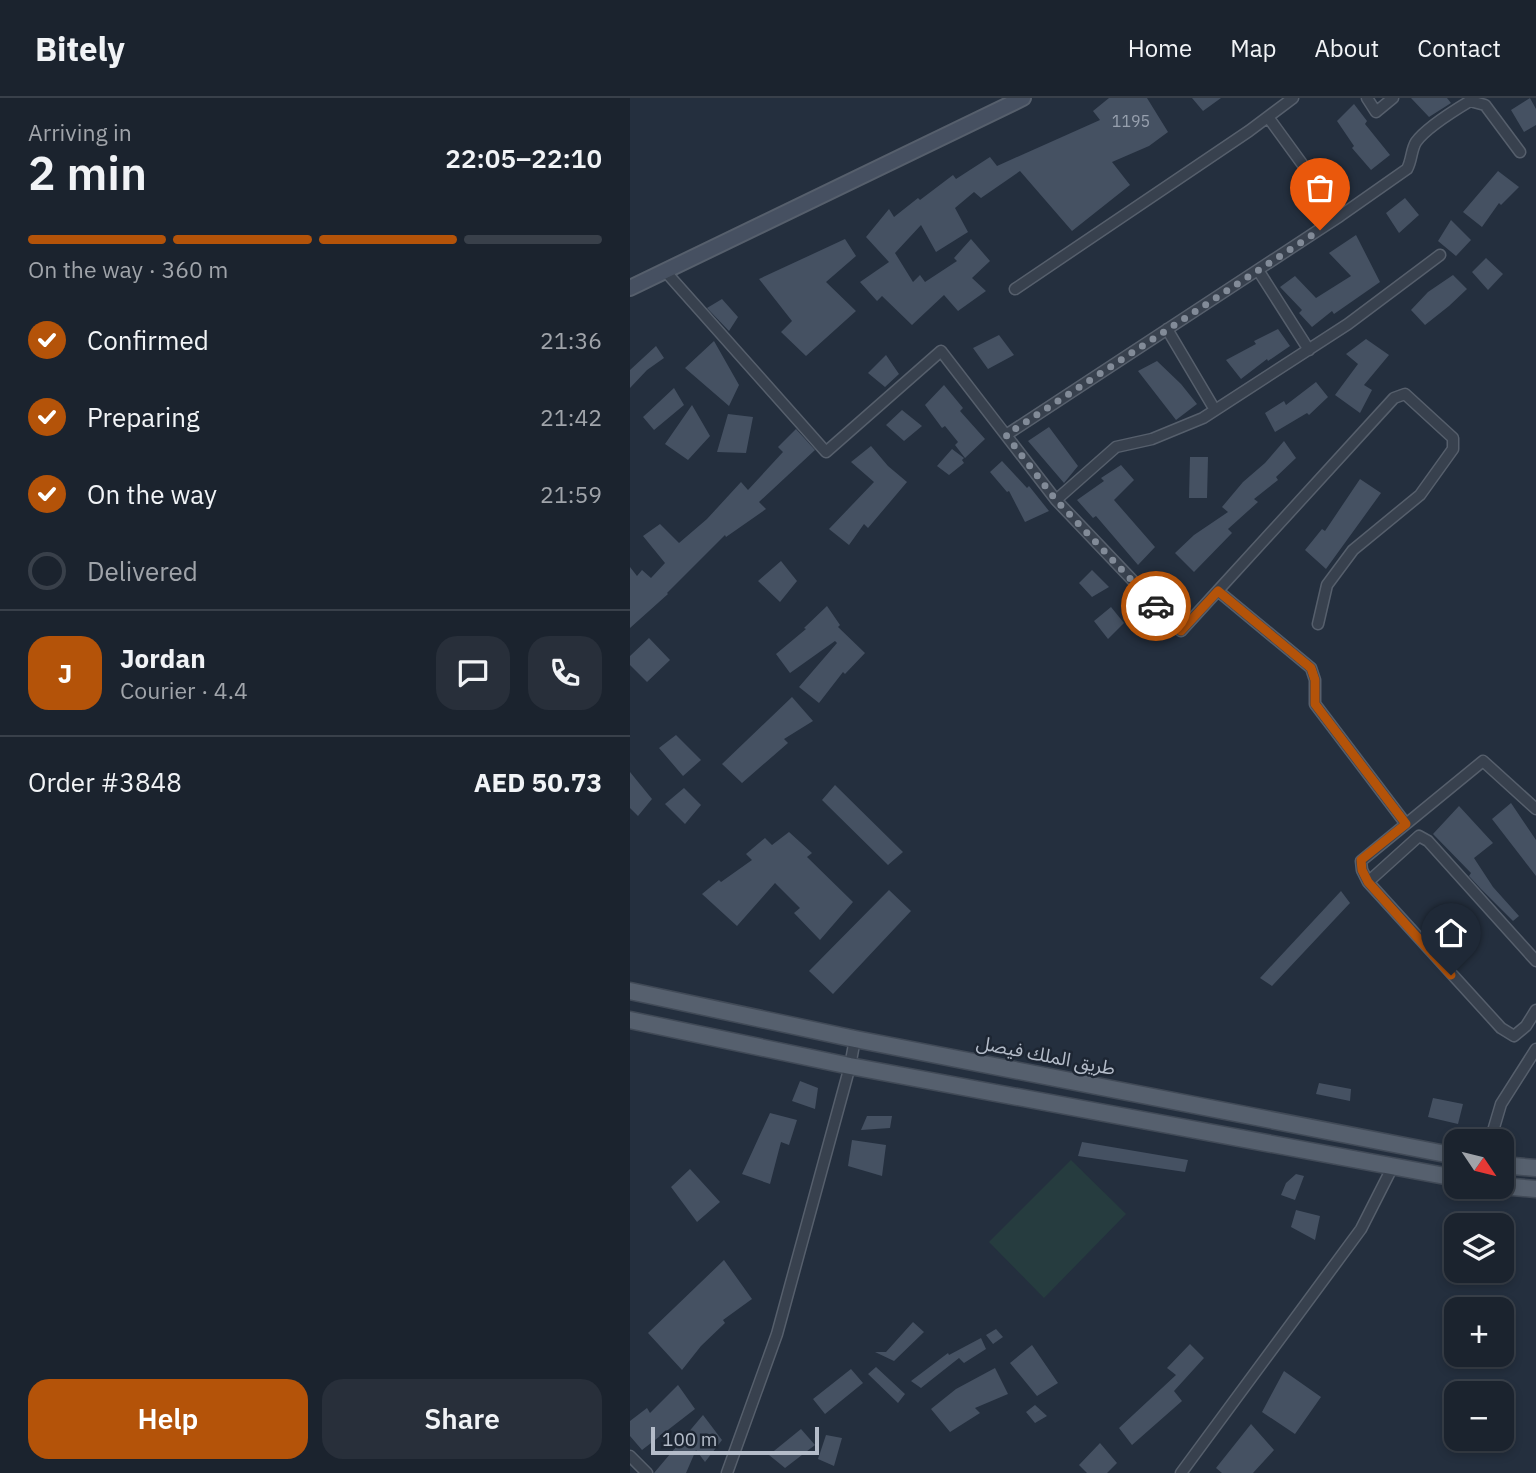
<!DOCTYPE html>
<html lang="en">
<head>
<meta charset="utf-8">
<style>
	:root { --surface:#1b232e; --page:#282f3a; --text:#f1f3f6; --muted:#a0a4aa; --line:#39404a; --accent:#b45309 }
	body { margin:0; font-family:"IBM Plex Sans","Noto Sans Arabic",sans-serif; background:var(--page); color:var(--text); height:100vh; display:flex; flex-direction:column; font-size:26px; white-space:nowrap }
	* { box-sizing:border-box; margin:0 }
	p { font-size:23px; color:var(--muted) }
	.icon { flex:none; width:38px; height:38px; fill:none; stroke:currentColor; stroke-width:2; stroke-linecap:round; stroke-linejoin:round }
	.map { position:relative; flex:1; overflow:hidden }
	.details { display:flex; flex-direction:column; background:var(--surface); width:630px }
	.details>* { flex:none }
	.needle { width:46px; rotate:125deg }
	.controls { position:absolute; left:814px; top:1031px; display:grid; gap:14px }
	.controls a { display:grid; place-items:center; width:70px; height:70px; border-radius:14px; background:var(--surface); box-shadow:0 4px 10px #0003,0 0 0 2px var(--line); font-size:35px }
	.scale { position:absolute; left:21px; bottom:18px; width:168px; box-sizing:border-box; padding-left:7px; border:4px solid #b4bcc9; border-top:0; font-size:19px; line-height:24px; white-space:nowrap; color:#b4bcc9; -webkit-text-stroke:5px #1d2633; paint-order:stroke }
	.pin { position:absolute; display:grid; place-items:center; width:60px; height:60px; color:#fff; margin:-72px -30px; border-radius:50% 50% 50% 0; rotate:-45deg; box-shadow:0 0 7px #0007 }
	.pin .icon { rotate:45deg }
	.courier { position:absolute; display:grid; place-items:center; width:70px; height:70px; margin:-35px; border:5px solid #b45309; border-radius:50%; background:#fff; color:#222; box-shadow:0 2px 9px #0007 }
	.head em { font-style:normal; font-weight:600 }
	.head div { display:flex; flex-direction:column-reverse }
	.head { display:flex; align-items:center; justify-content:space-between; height:119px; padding:0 28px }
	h1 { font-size:46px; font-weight:600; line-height:52px }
	.bar { display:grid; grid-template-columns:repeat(4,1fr); gap:10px 7px; align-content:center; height:84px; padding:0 28px }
	.bar i { height:9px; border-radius:5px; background:var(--line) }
	.bar .on { background:var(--accent) }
	.bar p { grid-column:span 4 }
	.line { display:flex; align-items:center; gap:18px; padding:0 28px; border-top:2px solid var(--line) }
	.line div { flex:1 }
	.round { display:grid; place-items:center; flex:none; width:74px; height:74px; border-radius:21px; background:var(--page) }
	ol { padding:0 28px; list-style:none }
	li { display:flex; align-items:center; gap:21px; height:77px }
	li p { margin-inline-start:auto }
	li .icon { padding:7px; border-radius:50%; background:var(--accent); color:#fff; stroke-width:4 }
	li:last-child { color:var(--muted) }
	li i { width:38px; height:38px; border:4px solid var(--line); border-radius:50% }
	.action { display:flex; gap:14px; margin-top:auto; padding:14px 28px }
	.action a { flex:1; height:80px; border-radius:21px; background:var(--accent); color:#fff; font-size:28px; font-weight:600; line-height:80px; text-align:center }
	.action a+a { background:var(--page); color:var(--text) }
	header { display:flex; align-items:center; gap:42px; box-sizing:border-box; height:98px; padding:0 35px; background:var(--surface); border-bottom:2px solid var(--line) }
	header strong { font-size:33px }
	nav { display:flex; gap:38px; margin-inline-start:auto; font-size:24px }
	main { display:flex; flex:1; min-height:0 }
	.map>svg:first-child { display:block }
	.green { fill:#263c3f }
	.building { fill:#455162 }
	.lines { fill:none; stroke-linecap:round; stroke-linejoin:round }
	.street-casing { stroke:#565f6c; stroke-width:13 }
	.secondary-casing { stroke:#565f6c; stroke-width:18 }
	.primary-casing { stroke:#414a57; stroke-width:19 }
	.street { stroke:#38414e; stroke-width:10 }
	.secondary { stroke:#465061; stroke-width:14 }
	.primary { stroke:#56606e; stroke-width:16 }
	.done { stroke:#828b98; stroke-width:7; stroke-dasharray:0 12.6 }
	.route { stroke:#b45309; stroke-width:9 }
	.labels { text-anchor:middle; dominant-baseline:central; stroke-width:5; stroke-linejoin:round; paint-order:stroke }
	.number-label { font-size:16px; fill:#98a1af }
	.street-label { font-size:19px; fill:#b4bcc9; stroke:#1d2633 }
</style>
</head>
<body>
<header>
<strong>Bitely</strong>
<nav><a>Home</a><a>Map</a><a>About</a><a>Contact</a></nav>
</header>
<main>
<section class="details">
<div class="head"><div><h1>2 min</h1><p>Arriving in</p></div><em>22:05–22:10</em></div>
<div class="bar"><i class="on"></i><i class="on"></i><i class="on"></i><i></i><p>On the way · 360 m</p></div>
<ol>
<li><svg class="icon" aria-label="check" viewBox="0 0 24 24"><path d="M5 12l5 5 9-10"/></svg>Confirmed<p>21:36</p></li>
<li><svg class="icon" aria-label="check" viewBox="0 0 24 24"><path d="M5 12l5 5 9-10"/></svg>Preparing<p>21:42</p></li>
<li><svg class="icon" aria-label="check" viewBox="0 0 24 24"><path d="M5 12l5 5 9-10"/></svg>On the way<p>21:59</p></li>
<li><i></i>Delivered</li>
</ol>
<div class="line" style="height:126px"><b class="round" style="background:var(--accent);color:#fff">J</b><div><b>Jordan</b><p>Courier · 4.4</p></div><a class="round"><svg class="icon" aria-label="chat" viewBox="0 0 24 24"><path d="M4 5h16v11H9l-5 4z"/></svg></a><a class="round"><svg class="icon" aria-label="phone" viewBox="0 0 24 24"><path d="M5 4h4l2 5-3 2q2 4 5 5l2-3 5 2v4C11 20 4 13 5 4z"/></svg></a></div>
<div class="line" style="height:91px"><div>Order #3848</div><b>AED 50.73</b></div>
<div class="action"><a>Help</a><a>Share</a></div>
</section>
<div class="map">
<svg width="906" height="1375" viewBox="0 0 906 1375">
	<rect width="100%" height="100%" fill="#242f3e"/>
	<path class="green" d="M441,1062L496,1116L414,1200L359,1144Z"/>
	<path class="building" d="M479,0H517L538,34L519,48L482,64L500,87L442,133L390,73L351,100L344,94L325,110L338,134L306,154L291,127L265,155L283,184L290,177L295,184L327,163L324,160L341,141L360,163L342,180L356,193L328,213L314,197L282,227L252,198L247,203L230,184L259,164L236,139L259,111L264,119L288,100L290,102L323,77L326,81L360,59L367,68L470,22L463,13Z
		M562,0H591L573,13Z
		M781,0H817L821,5L799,19Z
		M900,0L906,11V27L894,34L881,12Z
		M724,6L737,23L735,26L760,57L741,72L722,50L724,48L707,23Z
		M868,73L889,89L871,107L869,105L852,129L833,114Z
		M775,100L789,117L769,135L756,115Z
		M821,122L841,142L826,158L808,143Z
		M726,137L750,184L704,216L702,213L682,229L669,215L672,212L650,189L665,178L686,200L721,178L699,155Z
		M215,141L226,158L196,184L226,213L176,258L151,234L162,223L129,181Z
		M856,160L873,176L858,192L842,174Z
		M823,177L837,191L819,208L795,227L781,212L798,194Z
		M92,201L108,219L99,233L77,210Z
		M648,231L660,248L638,263L637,261L611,281L596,262L626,246L624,243Z
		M369,237L384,257L358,271L343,250Z
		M736,241L759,257L734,287L742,292L730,315L705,297L728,266L716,256Z
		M84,243L109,287L99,308L55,270Z
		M26,248L34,260L17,272L0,290V272Z
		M256,257L269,276L255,289L238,275Z
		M527,263L551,286L567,306L546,322L508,273Z
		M686,284L698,299L679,317L677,315L645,334L635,315L654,303L656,307Z
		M314,287L333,310L330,313L355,341L335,360L325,347L328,344L315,328L312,330L295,307Z
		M44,290L54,307L24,332L13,319Z
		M62,307L80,338L58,362L35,346Z
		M272,312L292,328L274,343L256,327Z
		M98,316L123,319L116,355L87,354Z
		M419,329L448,368L434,385L398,343Z
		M166,331L185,352L129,404L136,411L96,439L95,437L37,495L38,496L0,530V469L7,478L12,472L21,480L35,465L13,438L30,426L49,445L77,421L111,384L118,392L153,354L148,349Z
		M654,343L666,360L646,379L648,382L624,401L628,404L598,431L602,435L564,474L545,455L564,437L598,414L592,409L613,384L635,365Z
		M241,348L258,368L277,384L238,430L234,426L219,447L199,431L244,384L221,364Z
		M322,351L334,360L332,362L334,365L319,377L307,368Z
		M560,359H578L577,400H559Z
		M372,363L397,390L399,388L419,413L395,424L379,393L377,394L360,374Z
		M491,367L504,382L484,402L525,449L508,467L466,418L463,420L447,402L474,383L471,380Z
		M730,381L751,395L696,471L675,452L692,431L695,433Z
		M151,463L167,483L150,504L128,483Z
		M462,472L479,489L462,499L449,485Z
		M197,508L210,527L208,529L235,555L215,576L213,574L189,605L169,589L207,545L205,543L160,575L146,556L176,531L174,530Z
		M481,509L494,525L478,541L464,523Z
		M19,540L40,562L17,584L0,567V558Z
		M162,599L183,623L154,641L158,645L112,685L92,666Z
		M46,637L71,662L53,678L29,650Z
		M0,674L22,701L8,718L0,710Z
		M205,687L273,754L258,767L192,702Z
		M54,690L71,707L55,726L35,706Z
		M881,705L906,742V778L862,721Z
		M829,708L863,745L844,760L863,789L889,818L883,823L851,791L839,778L841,775L803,736Z
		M159,734L182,755L177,759L223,804L190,842L164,815L170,810L145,785L107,828L72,796L89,782L91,784L122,762L116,756L135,740L142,747Z
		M259,792L281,813L203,896L179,873Z
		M711,793L720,805L642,888L630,880Z
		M170,983L188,990L185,1011L162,1003Z
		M689,985L721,991L720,1003L686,996Z
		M803,1000L833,1006L828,1026L798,1019Z
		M140,1015L167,1022L159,1047L151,1044L140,1086L112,1076Z
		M237,1018H262L260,1030L231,1032Z
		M222,1042L256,1047L252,1078L218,1068Z
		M452,1044L558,1062L555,1074L448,1058Z
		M60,1071L90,1104L67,1124L41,1089Z
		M666,1076L674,1078L665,1102L651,1097L656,1085Z
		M666,1112L690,1118L685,1142L661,1129Z
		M94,1162L122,1201L93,1222L95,1225L71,1248L52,1272L18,1235Z
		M283,1224L294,1234L264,1263L245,1254H256Z
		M366,1231L373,1239L363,1246L356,1237Z
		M351,1240L356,1251L334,1265L329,1260L291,1290L281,1283L318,1255L319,1257Z
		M560,1246L574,1260L544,1293L552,1303L502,1347L489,1330L546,1277L537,1270Z
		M402,1247L428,1285L407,1298L380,1265Z
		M246,1269L275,1296L268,1305L238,1276Z
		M365,1270L378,1296L345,1310L350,1315L320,1334L301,1311L326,1291Z
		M221,1271L233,1285L195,1316L183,1301Z
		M654,1273L691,1299L665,1336L632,1314Z
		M48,1287L65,1311L12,1352L0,1338V1323L17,1310L20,1315Z
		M405,1307L417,1318L405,1325L396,1314Z
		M73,1317L92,1342L75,1364L66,1352L56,1375H24Z
		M621,1326L644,1352L623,1375H592L586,1370Z
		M171,1331L185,1347L155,1370L139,1357Z
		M196,1337L212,1340L204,1368L188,1361Z
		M470,1345L487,1365L477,1375H457L449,1367Z"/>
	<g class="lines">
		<defs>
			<path id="street" d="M737,0L746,14L763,0
				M638,19L710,118
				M628,172L679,252
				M35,173L196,354L311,253L426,402L551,533L764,300L775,296L823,340V351L790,397L723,452L697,487L688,526
				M385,191L619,33L663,0
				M537,231L585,312
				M376,337L710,118L777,71C782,62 781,52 786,44C796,30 825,12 840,3L855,7L890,54
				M426,402L486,349L522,341L573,320L718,226L810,157
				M588,493L681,570L685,582V606L776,726
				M906,711L853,663L731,763L732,772L738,784L871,930L884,938L896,928L906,912
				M738,784L789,738L798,743L906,863
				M860,1043L871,1006L906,951
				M0,1358L17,1375
				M97,1375L147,1236L220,968L225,941
				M551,1375L731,1131L763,1068"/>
			<path id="secondary" d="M0,190L393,0"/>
			<path id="primary" d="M0,893L225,941L826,1058
				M0,922L220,968L826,1080
				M872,1067L906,1070
				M872,1088L906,1091"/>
		</defs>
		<use href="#street" class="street-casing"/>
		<use href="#secondary" class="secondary-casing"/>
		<use href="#primary" class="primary-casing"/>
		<use href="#street" class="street"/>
		<use href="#secondary" class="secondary"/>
		<use href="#primary" class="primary"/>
	</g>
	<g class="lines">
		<path class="done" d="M526,508L426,402L376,337L690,132"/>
		<path class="route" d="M526,508L551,533L588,493L681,570L685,582V606L776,726L731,762L732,772L738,784L821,877"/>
	</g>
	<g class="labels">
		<g class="number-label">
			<text x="501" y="23">1195</text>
		</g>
		<g class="street-label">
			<text transform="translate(416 957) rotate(11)">طريق الملك فيصل</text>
		</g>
	</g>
</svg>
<div class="controls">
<a><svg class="needle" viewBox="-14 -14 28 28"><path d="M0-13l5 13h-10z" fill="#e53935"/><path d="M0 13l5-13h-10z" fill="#a0a4aa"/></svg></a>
<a><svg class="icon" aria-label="layers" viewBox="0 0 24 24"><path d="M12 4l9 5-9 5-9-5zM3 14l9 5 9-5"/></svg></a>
<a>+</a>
<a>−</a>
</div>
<div class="scale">100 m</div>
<div class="pin" style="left:690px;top:132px;background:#ea580c"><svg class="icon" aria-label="bag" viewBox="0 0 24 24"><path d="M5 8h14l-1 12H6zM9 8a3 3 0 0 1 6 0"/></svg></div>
<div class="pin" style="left:821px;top:877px;background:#1f2937"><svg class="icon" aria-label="home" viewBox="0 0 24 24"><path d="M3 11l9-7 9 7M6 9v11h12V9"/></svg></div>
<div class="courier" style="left:526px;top:508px"><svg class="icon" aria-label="car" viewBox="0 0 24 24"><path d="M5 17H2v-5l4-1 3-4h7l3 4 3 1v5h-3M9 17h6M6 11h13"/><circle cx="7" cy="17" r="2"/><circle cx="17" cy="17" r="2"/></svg></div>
</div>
</main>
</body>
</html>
